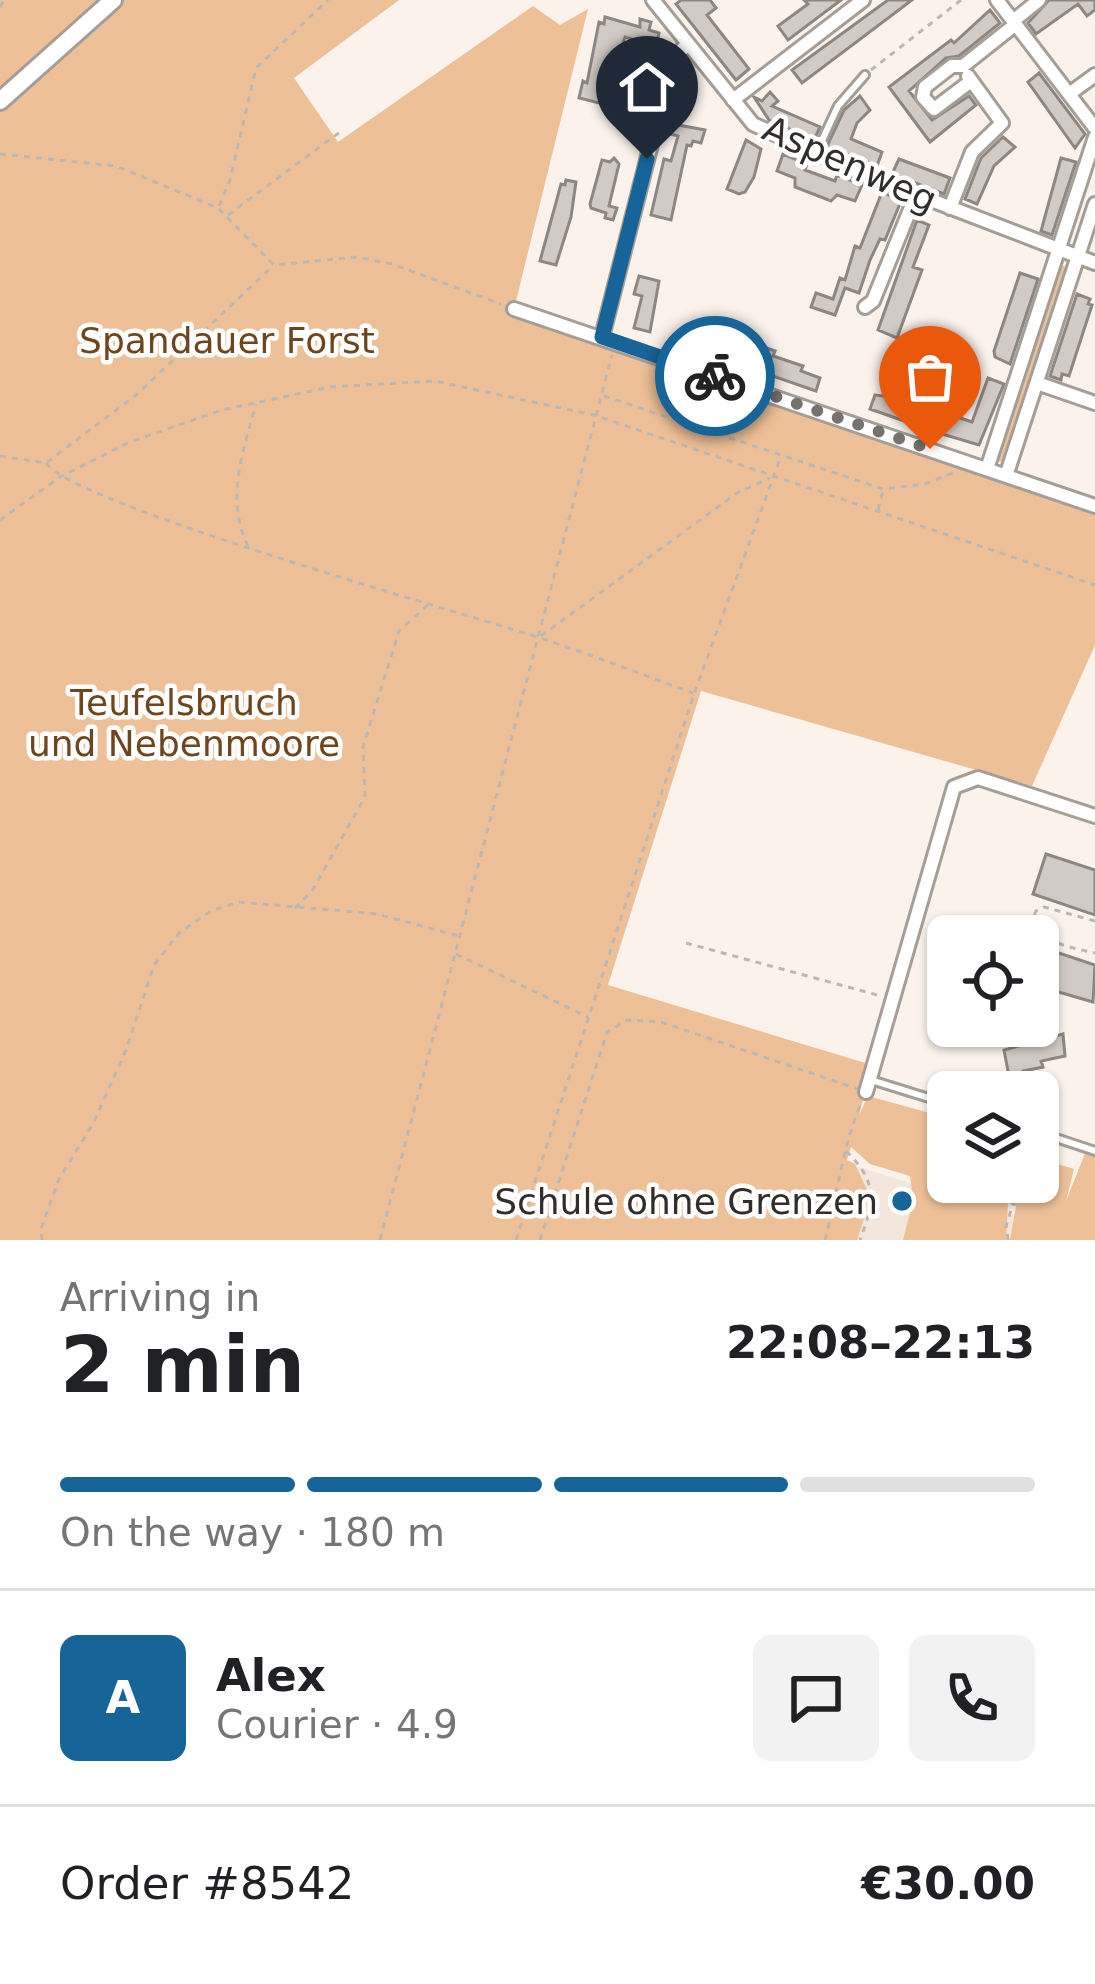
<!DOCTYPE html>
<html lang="en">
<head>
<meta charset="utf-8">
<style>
	:root { --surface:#fff; --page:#f2f2f2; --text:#202124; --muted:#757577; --line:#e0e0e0; --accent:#176598 }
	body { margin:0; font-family:"DejaVu Sans",sans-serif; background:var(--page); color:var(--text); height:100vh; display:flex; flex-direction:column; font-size:45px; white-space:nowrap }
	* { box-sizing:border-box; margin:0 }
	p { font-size:39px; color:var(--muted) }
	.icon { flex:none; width:66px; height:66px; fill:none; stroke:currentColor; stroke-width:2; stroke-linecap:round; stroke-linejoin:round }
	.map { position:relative; height:1240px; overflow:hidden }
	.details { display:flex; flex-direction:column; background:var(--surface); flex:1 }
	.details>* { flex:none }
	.fabs { position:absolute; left:927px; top:915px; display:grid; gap:24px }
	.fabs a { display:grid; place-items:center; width:132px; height:132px; border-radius:18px; background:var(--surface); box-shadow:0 3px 9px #0004; font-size:60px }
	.pin { position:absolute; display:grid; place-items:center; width:102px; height:102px; color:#fff; margin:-123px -51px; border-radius:50% 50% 50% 0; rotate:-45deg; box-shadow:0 0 12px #0007 }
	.pin .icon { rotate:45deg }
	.courier { position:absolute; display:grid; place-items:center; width:120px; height:120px; margin:-60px; border:9px solid #176598; border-radius:50%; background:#fff; color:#222; box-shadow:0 3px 15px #0007 }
	.headline em { font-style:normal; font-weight:700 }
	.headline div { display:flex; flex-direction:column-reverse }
	.headline { display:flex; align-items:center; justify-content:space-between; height:204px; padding:0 60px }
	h1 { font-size:78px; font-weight:700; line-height:90px }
	.bar { display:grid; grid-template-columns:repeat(4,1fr); gap:18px 12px; align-content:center; height:144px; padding:0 60px }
	.bar i { height:15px; border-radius:9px; background:var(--line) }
	.bar .current { background:var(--accent) }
	.bar p { grid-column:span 4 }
	.line { display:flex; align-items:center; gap:30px; padding:0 60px; border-top:3px solid var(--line) }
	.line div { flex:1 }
	.round { display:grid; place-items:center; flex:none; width:126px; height:126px; border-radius:18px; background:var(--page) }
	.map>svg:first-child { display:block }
	.built { fill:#f4e6da }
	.green { fill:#eec098 }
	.building { fill:#d2cbc5; stroke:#8e8781; stroke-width:3 }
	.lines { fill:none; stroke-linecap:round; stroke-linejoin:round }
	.lane-casing { stroke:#a59e97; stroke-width:12 }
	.street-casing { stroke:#a59e97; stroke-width:18 }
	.secondary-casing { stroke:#a59e97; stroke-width:22 }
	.path { stroke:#bdb7b1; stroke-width:3; stroke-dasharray:6 6; stroke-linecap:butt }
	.lane { stroke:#fff; stroke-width:6 }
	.street { stroke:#fff; stroke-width:12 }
	.secondary { stroke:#fff; stroke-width:16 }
	.done { stroke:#77726e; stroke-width:12; stroke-dasharray:0 21.6 }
	.route { stroke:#176598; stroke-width:15 }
	.poi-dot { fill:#176598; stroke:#fff; stroke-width:4.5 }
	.labels { text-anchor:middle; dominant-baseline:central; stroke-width:9; stroke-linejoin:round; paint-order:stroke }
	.street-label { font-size:36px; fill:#302d2a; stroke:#fff }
	.park-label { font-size:36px; fill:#6e451c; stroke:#fff }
	.poi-label { font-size:36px; fill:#302d2a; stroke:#fff; text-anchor:end }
</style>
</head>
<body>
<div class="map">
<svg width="1095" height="1240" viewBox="0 0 1095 1240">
	<rect width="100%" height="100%" fill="#faf2eb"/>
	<path class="built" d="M846,1163L1092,1240H825Z"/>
	<path class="green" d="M0,0H399L294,78L338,142L533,6L560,25L588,9L513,313L1095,514V645L1032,786L701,691L608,985L872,1065L859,1115L868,1096L948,1118V1182H1013L1011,1195L1016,1182H1038V1158L1074,1169L1066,1201L1086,1151L1095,1154V1240H1010L1016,1206L1008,1203L1006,1240H903L913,1201L910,1176L870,1164L851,1147L847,1160L855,1164L871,1198L857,1240H0Z
		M1059,264L1069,268L1005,463L994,460Z"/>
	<path class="building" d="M681,0H710L716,8L707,15L749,69L736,80L676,4Z
		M804,0H841L788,40L778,26L808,4Z
		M888,0H912L802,83L792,70Z
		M1049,0H1095V10L1087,16L1078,4L1036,34L1028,23Z
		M990,10L1000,23L959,56L946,58L909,91L932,120L969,96L976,105L930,142L889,87L951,40L954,43Z
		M605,17L640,27V19L651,22L649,30L659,33L656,46L625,37L616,64L610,62L599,103L579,98L583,81L587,83L599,22L604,24Z
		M1039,73L1085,134L1075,148L1028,82Z
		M770,92L778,101L772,106L820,127L814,140L769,120L754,97L762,101Z
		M860,96L870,110L857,123L851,139L882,152L877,166L827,146L844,110Z
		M673,124L705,130L701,143L693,141L691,146L687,145L671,220L651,215L664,159L671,161L678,136L670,134Z
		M1003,137L1015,147L994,166L977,204L965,199L981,158Z
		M746,140L761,149L754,177L745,192L739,194L727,189Z
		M783,154L807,164L805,170L835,181L837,175L862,185L855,201L837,195L831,201L795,187V178L777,171Z
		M614,158L619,164L609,206L617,208L613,220L605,218L606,213L591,208L590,204L602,160L610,162Z
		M1061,158L1076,162L1052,235L1041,231Z
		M899,159L950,178L944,194L892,174Z
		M566,180L576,182L571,217L556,265L540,261L561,184L565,185Z
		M882,192L901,201L885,240L880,239L870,260L859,293L845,288L835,315L811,307L816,293L833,299L840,278L845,280L855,246L860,248Z
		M917,220L929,225L913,267L922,270L897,338L878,330Z
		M1020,273L1038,279L1010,364L995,357L994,351Z
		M639,276L659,281L650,332L634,328L642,296L634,294Z
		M1077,294L1090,299L1088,304L1092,305L1069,376L1062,374L1061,380L1050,376Z
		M761,346L775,351L773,356L803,366L801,371L820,378L816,391L747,367L753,350L759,352Z
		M988,378L1004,384L979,445L942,434L949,414L972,422Z
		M875,395L918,400L910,423L870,409Z
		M1046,854L1095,870V915L1033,894Z
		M1038,946L1095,965L1093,1002L1038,986Z
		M1063,1034L1065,1056L1041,1061L1043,1067L1023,1071L1019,1092H1004L1008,1071L1004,1050Z"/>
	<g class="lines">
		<defs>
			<path id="lane" d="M817,151L838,106L865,75
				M871,1080L948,1104
				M1038,1132L1095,1151"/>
			<path id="street" d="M653,0L753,124L858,172L1095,263
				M997,0L1095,128
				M1013,21L1039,0
				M971,81L934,109L923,97L925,87L952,66H963L1016,24
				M1069,94L1095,75
				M733,100L863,0
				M950,208L972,152L1002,123L968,76
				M865,307L873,301L916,195
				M514,309L1095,506
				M602,337L673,58L688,44
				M1037,383L1095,403
				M987,469L1095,137
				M1006,476L1095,204
				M866,1092L954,787L978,778L1095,816"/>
			<path id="secondary" d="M0,101L113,0"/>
		</defs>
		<use href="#lane" class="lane-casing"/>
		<use href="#street" class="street-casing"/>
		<use href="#secondary" class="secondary-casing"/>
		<path class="path" d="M0,7L4,0
			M871,70L961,0
			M0,154L116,166L218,208L274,265L357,257L392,264L501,304
			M219,206L230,180L256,68L328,0
			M228,215L340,132
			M604,396L883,489L925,484L955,472
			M0,456L46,463L136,395L273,266
			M46,463C73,504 464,613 537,637C589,654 641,674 693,693
			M878,510L883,491
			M0,520L60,477L130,442L222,410L330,387L434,381L594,415L1095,585
			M248,546C225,500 243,451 256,404
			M541,636L737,493L770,478
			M295,908L312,891L365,797L363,747L399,631L429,604
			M1095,921L1044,907L1036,911L1032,921C1040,943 1074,948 1095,953
			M686,943L881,996
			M456,954L588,1017
			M846,1151C879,1183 874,1202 860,1240
			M42,1240L41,1229L59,1179L94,1122L126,1050L154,965L180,932L211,911L239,902L377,914L459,936
			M380,1240L612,355
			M516,1240L694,694L781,456
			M540,1240L607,1032L627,1020L661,1022L858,1089
			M825,1240C837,1195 843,1146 861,1103
			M1008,1240L1006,1226L1020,1182"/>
		<use href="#lane" class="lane"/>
		<use href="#street" class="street"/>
		<use href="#secondary" class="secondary"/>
	</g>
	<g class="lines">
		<path class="done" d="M715,376L930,449"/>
		<path class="route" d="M647,159L602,337L715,376"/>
	</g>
	<circle class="poi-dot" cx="902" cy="1201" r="12"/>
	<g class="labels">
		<g class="street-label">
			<text transform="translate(850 164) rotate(24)">Aspenweg</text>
		</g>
		<g class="park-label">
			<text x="227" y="340">Spandauer Forst</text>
			<text x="184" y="702">Teufelsbruch<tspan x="184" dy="41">und Nebenmoore</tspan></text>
		</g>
		<g class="poi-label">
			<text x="878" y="1201">Schule ohne Grenzen</text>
		</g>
	</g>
</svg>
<div class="fabs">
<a><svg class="icon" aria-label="locate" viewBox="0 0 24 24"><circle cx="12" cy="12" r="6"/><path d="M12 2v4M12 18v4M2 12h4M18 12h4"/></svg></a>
<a><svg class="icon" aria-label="layers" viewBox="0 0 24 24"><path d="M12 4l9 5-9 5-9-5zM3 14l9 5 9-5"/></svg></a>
</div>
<div class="pin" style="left:930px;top:449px;background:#ea580c"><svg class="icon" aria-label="bag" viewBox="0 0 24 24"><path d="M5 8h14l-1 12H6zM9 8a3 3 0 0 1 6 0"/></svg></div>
<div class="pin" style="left:647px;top:159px;background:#1f2937"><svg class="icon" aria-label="home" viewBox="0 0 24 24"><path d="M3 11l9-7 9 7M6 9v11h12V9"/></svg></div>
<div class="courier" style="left:715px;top:376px"><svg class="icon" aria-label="bike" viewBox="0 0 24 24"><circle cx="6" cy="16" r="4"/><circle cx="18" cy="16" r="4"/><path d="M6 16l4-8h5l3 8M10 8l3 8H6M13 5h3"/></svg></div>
</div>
<section class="details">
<div class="headline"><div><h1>2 min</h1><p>Arriving in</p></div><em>22:08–22:13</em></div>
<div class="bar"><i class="current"></i><i class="current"></i><i class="current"></i><i></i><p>On the way · 180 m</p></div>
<div class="line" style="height:216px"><b class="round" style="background:var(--accent);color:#fff">A</b><div><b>Alex</b><p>Courier · 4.9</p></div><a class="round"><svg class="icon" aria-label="chat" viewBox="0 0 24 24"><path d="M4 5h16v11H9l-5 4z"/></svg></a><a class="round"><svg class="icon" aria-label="phone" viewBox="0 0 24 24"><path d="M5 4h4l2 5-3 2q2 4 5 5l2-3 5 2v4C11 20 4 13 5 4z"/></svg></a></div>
<div class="line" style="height:156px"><div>Order #8542</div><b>€30.00</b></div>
</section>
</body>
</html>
